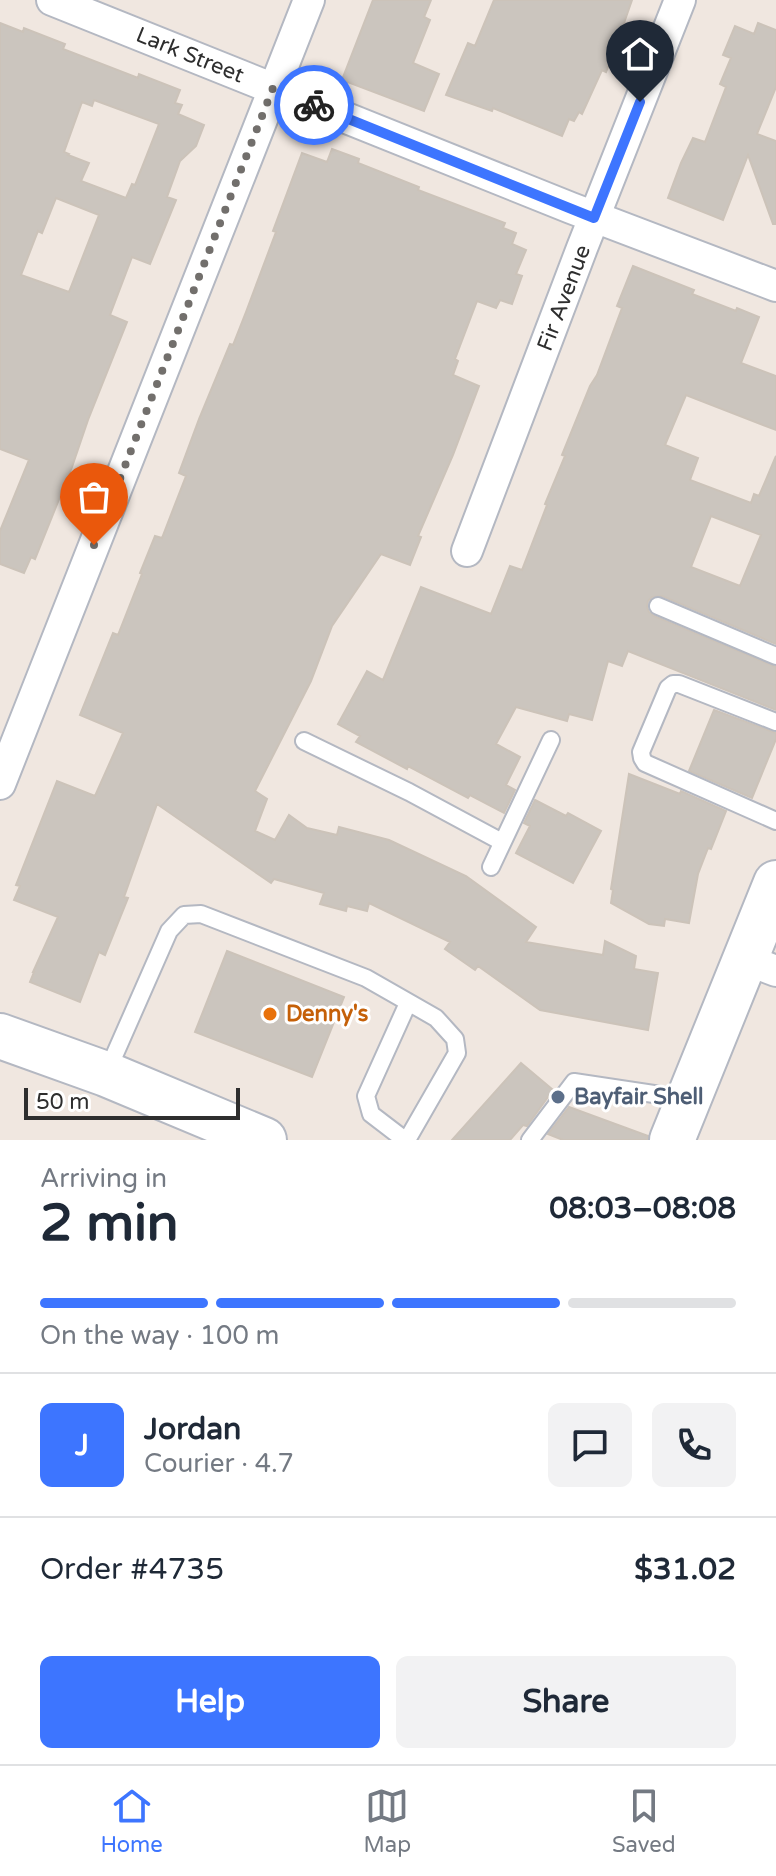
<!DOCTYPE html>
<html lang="en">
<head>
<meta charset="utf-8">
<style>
	:root { --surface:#fff; --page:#f2f2f3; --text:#1f2937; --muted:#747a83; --line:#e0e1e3; --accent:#3d75ff }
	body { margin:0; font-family:"Varela Round",sans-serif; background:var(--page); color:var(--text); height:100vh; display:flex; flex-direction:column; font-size:30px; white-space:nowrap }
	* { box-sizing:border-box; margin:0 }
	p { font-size:26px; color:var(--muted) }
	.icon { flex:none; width:44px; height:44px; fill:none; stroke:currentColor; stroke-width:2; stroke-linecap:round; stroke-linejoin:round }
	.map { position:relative; height:1140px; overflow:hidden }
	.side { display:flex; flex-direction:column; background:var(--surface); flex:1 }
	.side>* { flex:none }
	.scale { position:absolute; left:24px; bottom:20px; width:216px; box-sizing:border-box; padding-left:8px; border:4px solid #2e2e2e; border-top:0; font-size:22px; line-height:28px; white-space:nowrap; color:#2e2e2e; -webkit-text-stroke:6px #fff; paint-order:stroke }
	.pin { position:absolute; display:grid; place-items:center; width:68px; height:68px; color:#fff; margin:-82px -34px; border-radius:50% 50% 50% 0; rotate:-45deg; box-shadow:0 0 8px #0007 }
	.pin .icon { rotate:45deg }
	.courier { position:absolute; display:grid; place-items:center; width:80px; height:80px; margin:-40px; border:6px solid #3d75ff; border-radius:50%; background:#fff; color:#222; box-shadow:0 2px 10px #0007 }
	.headline em { font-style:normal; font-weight:700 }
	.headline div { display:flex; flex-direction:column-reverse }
	.headline { display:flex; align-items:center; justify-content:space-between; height:136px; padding:0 40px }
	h1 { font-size:52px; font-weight:700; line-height:60px }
	.bar { display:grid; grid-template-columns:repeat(4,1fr); gap:12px 8px; align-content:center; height:96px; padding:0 40px }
	.bar i { height:10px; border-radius:6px; background:var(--line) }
	.bar .selected { background:var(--accent) }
	.bar p { grid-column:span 4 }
	.line { display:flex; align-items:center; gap:20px; padding:0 40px; border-top:2px solid var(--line) }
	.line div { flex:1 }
	.round { display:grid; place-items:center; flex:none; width:84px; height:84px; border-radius:12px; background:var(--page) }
	.primary-button { display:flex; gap:16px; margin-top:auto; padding:16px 40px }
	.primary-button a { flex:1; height:92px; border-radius:12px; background:var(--accent); color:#fff; font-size:32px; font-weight:700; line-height:92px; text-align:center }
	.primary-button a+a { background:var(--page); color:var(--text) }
	.tab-bar { display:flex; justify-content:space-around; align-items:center; height:112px; border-top:2px solid var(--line); background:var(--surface); font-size:22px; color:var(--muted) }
	.tab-bar a { display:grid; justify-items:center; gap:4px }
	.tab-bar .selected { color:var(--accent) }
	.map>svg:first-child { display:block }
	.building { fill:#cbc5be; stroke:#ccc3b9; stroke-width:2; fill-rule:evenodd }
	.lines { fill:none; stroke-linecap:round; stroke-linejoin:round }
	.lane-casing { stroke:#b4b8c2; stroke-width:20 }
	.street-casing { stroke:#b4b8c2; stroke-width:34 }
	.secondary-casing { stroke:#b4b8c2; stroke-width:48 }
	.lane { stroke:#fff; stroke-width:16 }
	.street { stroke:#fff; stroke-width:30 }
	.secondary { stroke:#fff; stroke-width:44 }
	.done { stroke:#726f6c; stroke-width:8; stroke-dasharray:0 14.4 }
	.route { stroke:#3d75ff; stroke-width:10 }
	.food-dot { fill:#e8710a; stroke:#fff; stroke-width:3 }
	.service-dot { fill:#5c6f8a; stroke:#fff; stroke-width:3 }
	.labels { text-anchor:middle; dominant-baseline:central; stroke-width:6; stroke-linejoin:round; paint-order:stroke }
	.street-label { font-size:22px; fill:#2e2e2e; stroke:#fff }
	.food-label { font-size:22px; font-weight:bold; fill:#c56008; stroke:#fff; text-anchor:start }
	.service-label { font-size:22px; font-weight:bold; fill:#4e5e75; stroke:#fff; text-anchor:start }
</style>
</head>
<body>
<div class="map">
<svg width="776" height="1140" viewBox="0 0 776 1140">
	<rect width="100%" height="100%" fill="#f0e7e0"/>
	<path class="building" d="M373,0H431L424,17L430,20L413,63L439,74L424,111L342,80Z
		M494,0H632L624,23L630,25L621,47L616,46L606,72L602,70L582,114L579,112L574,121L569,119L562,136L493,108L492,111L446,95L468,43L475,46Z
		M0,23L23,32L24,28L65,44L63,49L138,78L139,74L180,90L175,103L182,105L178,114L204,125L196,146L180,161L167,197L176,200L150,264L132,257L110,315L127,322L88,420L72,467L35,559L31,557L24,573L0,564V531L29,460L0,449ZM94,100L159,124L135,185L132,184L126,198L81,181L89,163L68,155L69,154L64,152L82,102L92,106ZM56,198L99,215L69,292L21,275L38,231L42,233Z
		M758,23L776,30V87L757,134L776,141V224H773L748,155L723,220L668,198L681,163L693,138L705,142L726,87L720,84L731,58L723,55L735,26L754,34Z
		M332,149L359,159L358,163L419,187L418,190L505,223L503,228L516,233L512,244L526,250L516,274L522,276L512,304L500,300L496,308L477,301L455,359L458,361L453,375L479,386L453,455L418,536L421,537L410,565L381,554L332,626L311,681L255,791L267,799L255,831L275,840L289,815L307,828L337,835L339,827L389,840L466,876L536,927L526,942L603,955L605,941L636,956L634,969L658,973L648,1030L540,1010L478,966L475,970L445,949L450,942L369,903L367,911L347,906L346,911L320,904L324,893L274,879L271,883L157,804L124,897L128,898L105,955L99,952L80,1002L30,982L34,972H33L58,917L14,900L20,886L16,885L57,781L95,796L123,733L80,715L113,633L118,635L142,574L140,573L155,536L162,538L186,476L179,473L199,419L230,344L233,345L246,312L276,232L273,231L302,153L327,162Z
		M633,266L694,290L692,294L736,311L737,308L759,317L741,363L776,376V430L686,395L665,445L698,458L690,480L751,503L754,494L759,496L776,456V644L662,596L652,597L648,601L647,607L649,612L654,616L776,667V710L628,651L622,666L608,661L592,720L569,714L567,721L516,707L496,744L520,757L506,785L515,790L504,813L470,795L468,798L408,766L407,769L356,742L360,736L338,724L367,671L383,680L421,587L491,614L510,566L522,570L547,505L545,504L565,456L562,455L590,386L597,375L622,308L617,306ZM711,516L761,535L740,586L691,567Z
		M714,710L776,733V739L752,798L689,771Z
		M629,774L680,794L681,791L726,811L711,849L708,848L698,874L689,923L665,919L664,926L649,924L611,903L613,890L611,889Z
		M535,800L566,816L568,813L601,831L573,883L516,853L530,826L524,823Z
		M227,951L344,997L312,1077L195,1032Z
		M521,1063L553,1090L527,1126L523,1125L510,1140H452Z
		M569,1107L648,1136V1140H563L548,1134Z"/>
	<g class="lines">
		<defs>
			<path id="lane" d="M658,606L776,656
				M776,722L679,684H673L668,688L641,752L642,758L645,763L776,821
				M304,741L409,792L502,842
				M491,867L551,740
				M107,1072L169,931L184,915L201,914L366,978L436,1018L455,1039L457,1053L407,1140
				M405,1140L371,1114L366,1096L408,1003
				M530,1140L574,1082L687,1099"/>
			<path id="street" d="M52,0L571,208L776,286
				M467,551L582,248L680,0
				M0,784L309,0
				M745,959L776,971"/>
			<path id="secondary" d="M0,1036L106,1074L264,1140
				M672,1140L776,883"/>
		</defs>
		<use href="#lane" class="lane-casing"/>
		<use href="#street" class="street-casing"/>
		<use href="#secondary" class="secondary-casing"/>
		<use href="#lane" class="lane"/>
		<use href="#street" class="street"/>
		<use href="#secondary" class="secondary"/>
	</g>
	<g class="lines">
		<path class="done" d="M94,545L273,88L314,105"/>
		<path class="route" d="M314,105L594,218L640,102"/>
	</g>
	<circle class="food-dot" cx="270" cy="1014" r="8"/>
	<circle class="service-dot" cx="558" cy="1097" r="8"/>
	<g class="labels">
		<g class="street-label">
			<text transform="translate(190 55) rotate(22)">Lark Street</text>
			<text transform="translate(564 298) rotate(-69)">Fir Avenue</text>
		</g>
		<g class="food-label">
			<text x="286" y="1014">Denny's</text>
		</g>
		<g class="service-label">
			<text x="574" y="1097">Bayfair Shell</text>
		</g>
	</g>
</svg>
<div class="scale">50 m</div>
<div class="pin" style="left:94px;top:545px;background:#ea580c"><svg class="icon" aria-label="bag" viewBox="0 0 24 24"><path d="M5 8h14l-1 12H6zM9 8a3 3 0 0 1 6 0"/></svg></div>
<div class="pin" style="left:640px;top:102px;background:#1f2937"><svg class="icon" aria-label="home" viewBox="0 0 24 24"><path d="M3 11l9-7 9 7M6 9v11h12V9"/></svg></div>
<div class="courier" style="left:314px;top:105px"><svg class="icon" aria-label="bike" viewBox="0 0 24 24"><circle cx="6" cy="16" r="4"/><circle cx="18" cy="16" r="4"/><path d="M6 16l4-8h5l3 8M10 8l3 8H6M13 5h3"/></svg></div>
</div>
<section class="side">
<div class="headline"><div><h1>2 min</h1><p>Arriving in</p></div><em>08:03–08:08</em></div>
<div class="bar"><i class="selected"></i><i class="selected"></i><i class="selected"></i><i></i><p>On the way · 100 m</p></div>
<div class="line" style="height:144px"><b class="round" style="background:var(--accent);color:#fff">J</b><div><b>Jordan</b><p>Courier · 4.7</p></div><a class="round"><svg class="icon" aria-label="chat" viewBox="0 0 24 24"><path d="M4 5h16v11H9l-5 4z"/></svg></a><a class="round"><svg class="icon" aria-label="phone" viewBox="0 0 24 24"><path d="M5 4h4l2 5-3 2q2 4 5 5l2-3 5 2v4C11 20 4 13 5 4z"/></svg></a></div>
<div class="line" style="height:104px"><div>Order #4735</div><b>$31.02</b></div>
<div class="primary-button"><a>Help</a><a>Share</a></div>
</section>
<nav class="tab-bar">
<a class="selected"><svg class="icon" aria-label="home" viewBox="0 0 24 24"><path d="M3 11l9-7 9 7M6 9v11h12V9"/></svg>Home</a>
<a><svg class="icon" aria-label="map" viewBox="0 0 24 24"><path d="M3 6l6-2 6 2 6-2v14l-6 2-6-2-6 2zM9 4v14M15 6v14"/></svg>Map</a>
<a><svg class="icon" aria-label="saved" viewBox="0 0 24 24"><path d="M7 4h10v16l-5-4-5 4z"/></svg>Saved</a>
</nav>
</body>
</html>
